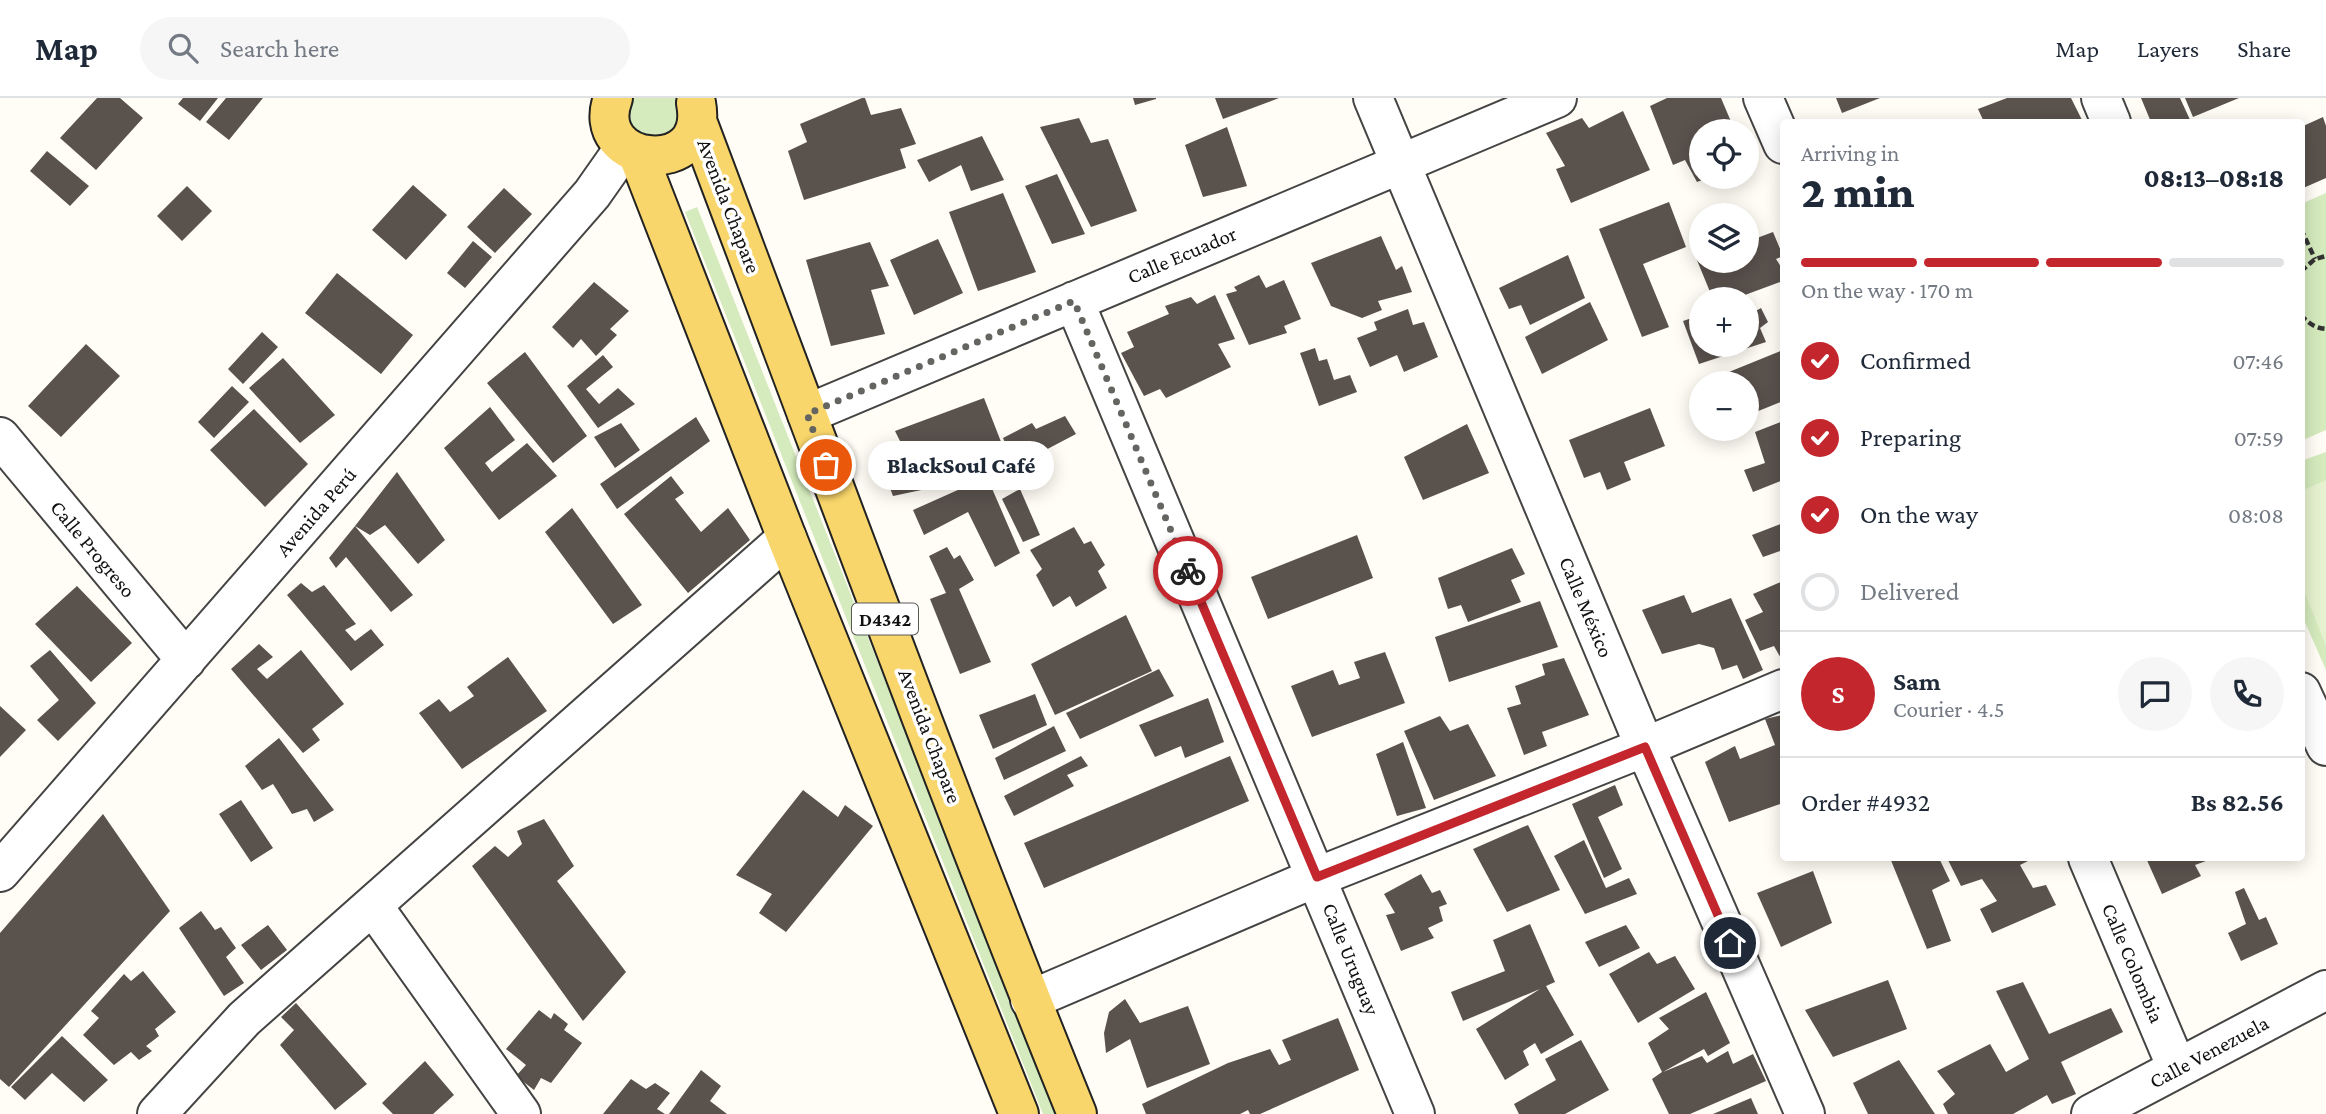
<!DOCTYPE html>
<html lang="en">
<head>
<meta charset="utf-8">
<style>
	:root { --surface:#fff; --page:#f6f6f7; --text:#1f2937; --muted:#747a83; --line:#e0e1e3; --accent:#c4262e }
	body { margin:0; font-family:"Crimson Pro",serif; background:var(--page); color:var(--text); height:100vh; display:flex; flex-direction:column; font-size:26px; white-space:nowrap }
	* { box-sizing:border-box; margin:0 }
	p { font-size:23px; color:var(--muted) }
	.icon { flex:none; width:38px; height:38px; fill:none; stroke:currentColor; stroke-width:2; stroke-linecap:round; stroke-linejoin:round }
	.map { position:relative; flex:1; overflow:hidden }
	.panel { position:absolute; left:1780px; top:21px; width:525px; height:742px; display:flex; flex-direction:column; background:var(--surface); border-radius:7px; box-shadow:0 4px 18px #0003 }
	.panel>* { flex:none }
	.tools { position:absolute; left:1689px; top:21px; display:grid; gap:14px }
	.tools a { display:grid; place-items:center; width:70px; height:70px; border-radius:50%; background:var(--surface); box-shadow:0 4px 18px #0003; font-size:35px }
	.pin { position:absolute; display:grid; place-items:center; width:60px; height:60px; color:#fff; margin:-30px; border:4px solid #fff; border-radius:50%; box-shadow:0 2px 7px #0007 }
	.courier { position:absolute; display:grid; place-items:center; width:70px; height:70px; margin:-35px; border:5px solid #c4262e; border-radius:50%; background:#fff; color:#222; box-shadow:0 2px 9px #0007 }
	.bubble { position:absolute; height:49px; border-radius:24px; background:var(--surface); box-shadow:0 4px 18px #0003; font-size:23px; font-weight:800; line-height:49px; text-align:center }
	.overview em { font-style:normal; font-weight:800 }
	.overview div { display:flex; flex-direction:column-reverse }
	.overview { display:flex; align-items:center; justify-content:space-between; height:119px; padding:0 21px }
	h1 { font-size:46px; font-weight:800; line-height:52px }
	.bar { display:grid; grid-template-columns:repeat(4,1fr); gap:10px 7px; align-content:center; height:84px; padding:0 21px }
	.bar i { height:9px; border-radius:5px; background:var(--line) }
	.bar .selected { background:var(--accent) }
	.bar p { grid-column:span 4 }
	.line { display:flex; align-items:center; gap:18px; padding:0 21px; border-top:2px solid var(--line) }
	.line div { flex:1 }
	.round { display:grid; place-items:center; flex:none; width:74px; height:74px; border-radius:37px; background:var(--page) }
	ol { padding:0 21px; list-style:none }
	li { display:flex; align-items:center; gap:21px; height:77px }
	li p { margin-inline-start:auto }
	li .icon { padding:7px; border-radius:50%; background:var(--accent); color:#fff; stroke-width:4 }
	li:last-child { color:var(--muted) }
	li i { width:38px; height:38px; border:4px solid var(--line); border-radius:50% }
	header { display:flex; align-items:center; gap:42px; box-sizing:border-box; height:98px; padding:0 35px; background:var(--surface); border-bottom:2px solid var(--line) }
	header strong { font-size:33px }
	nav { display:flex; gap:38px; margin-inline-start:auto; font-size:24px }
	.search { width:490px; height:63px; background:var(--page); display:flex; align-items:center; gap:18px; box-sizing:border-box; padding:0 24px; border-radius:38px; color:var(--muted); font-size:26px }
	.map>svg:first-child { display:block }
	.green { fill:#d5ebbd }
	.pitch { fill:#e6f2cf }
	.building { fill:#5a524d }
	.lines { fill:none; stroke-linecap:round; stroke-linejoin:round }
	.street-casing { stroke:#444; stroke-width:42 }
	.primary-casing { stroke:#222; stroke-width:42 }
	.path { stroke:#333; stroke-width:4.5; stroke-dasharray:7 3.5; stroke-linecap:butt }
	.street { stroke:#fff; stroke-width:38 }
	.primary { stroke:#f9d66b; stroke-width:38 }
	.done { stroke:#646461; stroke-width:7; stroke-dasharray:0 12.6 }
	.route { stroke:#c4262e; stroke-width:9 }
	.labels { text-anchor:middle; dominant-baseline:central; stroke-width:7; stroke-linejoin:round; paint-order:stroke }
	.shield { fill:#fff; stroke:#585858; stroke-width:2 }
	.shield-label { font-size:19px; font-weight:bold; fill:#111 }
	.street-label { font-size:21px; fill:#111; stroke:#fff }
</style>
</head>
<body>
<header>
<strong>Map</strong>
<div class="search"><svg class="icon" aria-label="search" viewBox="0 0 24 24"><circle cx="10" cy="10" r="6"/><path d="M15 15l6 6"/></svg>Search here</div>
<nav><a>Map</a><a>Layers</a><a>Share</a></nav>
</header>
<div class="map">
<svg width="2326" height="1016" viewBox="0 0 2326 1016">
	<rect width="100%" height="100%" fill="#fffdf5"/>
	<path class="green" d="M628,0H679L683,20L667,42L633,37L624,8Z
		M2326,95V332L2301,343V106Z
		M697,109L1057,1016H1043L685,114Z
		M2326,354V572L2301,515V363Z"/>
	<path class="pitch" d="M2326,382V548L2301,485V393Z"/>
	<path class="building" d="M97,0H120L143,20L96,72L60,40Z
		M183,0H218L200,23L178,6Z
		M226,0H263L229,42L206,24Z
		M862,0H865L871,17L901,10L916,46L900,51L906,70L804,102L788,53L807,44L800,26Z
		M1133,0H1156V1L1135,7Z
		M1215,0H1279L1223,21Z
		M1667,0H1721L1735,33H1701V79H1710L1697,84L1685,62L1673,67L1650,8Z
		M1836,0H1880L1842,15Z
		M2007,0H2071L2083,24H1984L1978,11Z
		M2141,0H2180L2191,24H2151Z
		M2185,0H2239L2193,19Z
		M1623,13L1650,72L1571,105L1556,71L1565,68L1546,35L1582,20L1589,30Z
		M2323,19L2326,28V80L2301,91V29Z
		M1079,20L1091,45L1108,41L1137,113L1091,129L1040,29Z
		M1227,29L1247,88L1203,99L1185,47Z
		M982,38L1004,82L971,93L961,67L929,84L917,62Z
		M47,53L89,88L70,108L30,73Z
		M1057,76L1085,136L1052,146L1025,88Z
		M413,87L447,117L406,162L372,132Z
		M187,88L212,113L182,143L157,118Z
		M504,90L532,116L495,155L467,129Z
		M1003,95L1036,174L978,193L949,114Z
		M1669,104L1686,149L1643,166L1669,229L1642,239L1599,131Z
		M1773,134L1783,158L1776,161L1783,172V183L1734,201H1713L1694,155L1701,152V163H1746V135L1749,143Z
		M1381,138L1396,172L1402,168L1412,194L1378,203L1382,212L1362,220L1331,208L1311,165Z
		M938,141L963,195L914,217L890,162Z
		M473,143L492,159L465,190L447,175Z
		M870,144L889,188L871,192L885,236L831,248L806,162Z
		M1568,157L1585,200L1530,227L1521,207L1509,211L1499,190Z
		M337,175L413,237L381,276L305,215Z
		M1259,177L1266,190L1284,182L1301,221L1284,228L1287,235L1249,247L1226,196L1237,193L1234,189Z
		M594,184L629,213L610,231L617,237L596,258L581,241L573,250L552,229Z
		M1215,197L1235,241L1218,246L1231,269L1166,300L1160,291L1144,298L1121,255L1134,249L1127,234L1169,216L1165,208L1191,199L1197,206Z
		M1746,202L1754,214L1761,210L1768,224L1760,230L1766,244L1699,266L1683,223L1701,217V247H1746Z
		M1590,204L1608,242L1542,276L1525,239Z
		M1408,211L1413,227L1424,224L1438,259L1404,274L1397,257L1370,269L1357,240L1377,232L1374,224Z
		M262,234L278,249L243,286L228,271Z
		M86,246L120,278L61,339L28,308Z
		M1315,250L1319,263L1327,261L1334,282L1350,277L1357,294L1319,308L1300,255Z
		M1783,252V303L1746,318V285H1722L1719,278Z
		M525,254L587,338L553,365L487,285Z
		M603,257L613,269L586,291L599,306L618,290L635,306L598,330L567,288Z
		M283,260L335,317L300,345L249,290Z
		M232,288L249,304L214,340L198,324Z
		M984,300L1003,349L988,355L995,370L964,383L955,367L923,382L926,391L893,398L876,353L900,343L895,333Z
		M490,309L515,342L485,365L492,374L527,345L557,378L499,422L444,350Z
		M1650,310L1665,348L1624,364L1631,382L1607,392L1600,374L1584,380L1569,342Z
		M254,311L308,366L265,409L210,352Z
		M1065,318L1076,336L1015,368L1003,340L1032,325L1036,331Z
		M696,319L710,343L617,411L600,386Z
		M1783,323V382L1753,394L1744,372L1765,365L1755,334Z
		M621,325L640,352L615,370L594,339Z
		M1467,326L1489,375L1423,402L1404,359Z
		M397,374L445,442L418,466L385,427L370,437L355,428Z
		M671,378L684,395L675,401L701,434L728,410L750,442L688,495L624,416Z
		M987,379L1020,455L995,469L968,414L924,437L913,412Z
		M1020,391L1040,437L1023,444L1002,401Z
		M572,410L642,507L613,526L545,434Z
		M1783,425V452L1763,459L1752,437Z
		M355,428L413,497L391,514L346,459L336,470L329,460Z
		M1074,429L1084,446L1091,443L1105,467L1098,473L1107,490L1076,509L1070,498L1053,509L1036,477L1042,471L1030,452Z
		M1357,437L1373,480L1268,521L1251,479Z
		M947,449L954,461L960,457L974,482L959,491L991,564L960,576L930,501L946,495L929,458Z
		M1512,450L1525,476L1511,482L1521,504L1468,524L1461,507L1448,511L1438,480Z
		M1783,483V564L1774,548L1760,553L1745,522L1763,514L1753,496Z
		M301,485L312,494L324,487L356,526L345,532L355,543L371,531L384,547L351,573L287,497Z
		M77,488L132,545L91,584L35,526Z
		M1684,497L1692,515L1731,500L1763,572L1743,581L1737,567L1722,572L1714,550L1699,546L1662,556L1642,512Z
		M1540,503L1558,549L1449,584L1435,539Z
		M1126,517L1152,573L1055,617L1031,566Z
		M259,546L273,559L257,571L267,581L301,552L344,606L312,631L320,642L303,655L231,571Z
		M50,552L96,605L58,643L37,622L59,602L30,568Z
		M1385,554L1405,605L1312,639L1291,588L1333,572L1339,587L1360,580L1354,564Z
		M508,559L547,613L462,671L419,615L439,601L450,614L474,598L467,589Z
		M1564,560L1589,617L1542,634L1547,648L1524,657L1507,610L1521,606L1515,588L1545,577L1542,566Z
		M1159,571L1174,598L1080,641L1066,615Z
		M1035,596L1047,627L993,651L979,617Z
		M1208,600L1224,644L1185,660L1181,648L1155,659L1139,627Z
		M0,608L26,632L0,659Z
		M1782,617L1783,705L1729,724L1705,664L1735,648L1740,661L1775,647L1765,621Z
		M1440,618L1450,633L1468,626L1496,678L1434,702L1404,633Z
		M1054,628L1066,653L1004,682L995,660Z
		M279,640L334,712L314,724L307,711L292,716L273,686L262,692L245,668Z
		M1403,644L1426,710L1397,718L1376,656Z
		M1081,658L1088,668L1067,677L1074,688L1014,718L1004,698Z
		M1230,658L1249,703L1044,790L1024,745Z
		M1615,687L1623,707L1598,719L1622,771L1604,780L1572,706Z
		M803,692L838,719L845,707L873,728L786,834L759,815L772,796L736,777Z
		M241,702L273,750L251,764L219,716Z
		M103,716L170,813L9,989L0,981V835Z
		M544,721L574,768L557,783L626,874L583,923L472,768L495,748L508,759L522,746L517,733Z
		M1528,727L1560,792L1507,814L1473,751Z
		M1584,742L1606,790L1629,780L1637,796L1585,816L1554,758Z
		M1890,760H1939L1950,783L1932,792L1951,843L1927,851Z
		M1947,760H2034L2020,767L2033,790L2046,787L2056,807L1992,835L1980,811L1997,803L1982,781L1961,788Z
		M2146,760H2214L2195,767L2201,778L2162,796Z
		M1813,773L1832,825L1781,849L1757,795Z
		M1421,776L1432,795L1440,792L1447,806L1439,809L1443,823L1428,830L1434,840L1401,853L1386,817L1395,815L1384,796Z
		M2244,790L2259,822L2266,819L2278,846L2241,863L2228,835L2246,826L2235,794Z
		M201,813L215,832L221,829L236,850L226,859L244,885L224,898L179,830Z
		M1530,826L1555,884L1546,888L1574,937L1541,956L1535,945L1523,953L1529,967L1505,982L1476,931L1540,891L1463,923L1451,894L1505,873L1493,842Z
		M268,827L287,852L261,872L241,847Z
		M1626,827L1640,850L1599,869L1585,844Z
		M1649,854L1657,866L1675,858L1695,891L1638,925L1609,876Z
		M143,873L176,914L155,931L159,938L146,948L152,953L139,962L131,954L114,967L83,937L99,920L91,913L124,876L131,883Z
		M1888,882L1907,931L1833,959L1805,912Z
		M2023,884L2049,936L2111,910L2123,934L2061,964L2076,996L2052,1006L2047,997L2013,1016H1948L1943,1006L1955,996L1937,973L1990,946L2006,974L2029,961L1996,893Z
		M1706,894L1730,945L1708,958L1704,951L1663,974L1702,958L1707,965L1728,953L1733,966L1753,956L1766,983L1690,1016H1669L1652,981L1662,974L1648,945L1669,931L1659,920Z
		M1125,901L1140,925L1188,908L1210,966L1147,990L1130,941L1106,955L1104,935L1109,914Z
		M296,905L367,986L335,1012L280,947L294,932L281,919Z
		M539,912L551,921L554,915L568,926L564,932L582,945L551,985L541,980L534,992L516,978L526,967L506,951Z
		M1338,920L1359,972L1260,1016H1250L1248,1012L1240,1016H1146L1142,1006L1228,965L1270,951L1279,967L1291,962L1282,942Z
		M62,938L108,982L84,1004L52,975L25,1002L11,989Z
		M1581,942L1609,992L1565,1016H1519L1514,1006L1556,982L1545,961Z
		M1899,962L1935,1016H1868L1853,985Z
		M425,963L454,997L433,1016H393L382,1005Z
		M701,972L721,988L710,1003L727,1016H669Z
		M631,981L646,991L655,985L670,995L657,1011L665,1016H603Z
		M1751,1000L1758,1016H1713Z"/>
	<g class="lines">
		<defs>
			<path id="street" d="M1373,0L1645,649L1805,1016
				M1763,0L1783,46
				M2101,0L2111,24
				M1074,203L1415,1016
				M807,316L1557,0
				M0,339L186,562
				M2301,594L2326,648
				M2088,760L2177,970
				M0,774L592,96L625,49
				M373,808L521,1016
				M1030,902L1317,779L1645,649L1783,591
				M157,1016L244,921L787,440
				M2091,1016L2326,892"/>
			<path id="primary" d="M613,0C587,69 711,82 696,5
				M697,23C822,355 944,688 1077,1016
				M638,57L787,440L1019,1016"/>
		</defs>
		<use href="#street" class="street-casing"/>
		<use href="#primary" class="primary-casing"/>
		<path class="path" d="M2301,131L2315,161
			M2301,173L2315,161L2326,158
			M2301,217C2308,225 2315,230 2326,231"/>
		<use href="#street" class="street"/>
		<use href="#primary" class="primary"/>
	</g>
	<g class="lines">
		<path class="done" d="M826,367L807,316L1074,203L1188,473"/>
		<path class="route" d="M1188,473L1317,779L1645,649L1730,845"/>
	</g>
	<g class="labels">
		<rect class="shield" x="852" y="505.5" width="66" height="31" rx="5"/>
		<g class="shield-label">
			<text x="885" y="521">D4342</text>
		</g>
		<g class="street-label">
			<text transform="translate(729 108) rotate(69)">Avenida Chapare</text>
			<text transform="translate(1182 157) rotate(-23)">Calle Ecuador</text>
			<text transform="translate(316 414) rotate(-49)">Avenida Perú</text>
			<text transform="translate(93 451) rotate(50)">Calle Progreso</text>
			<text transform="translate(1586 509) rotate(67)">Calle México</text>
			<text transform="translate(930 638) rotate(69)">Avenida Chapare</text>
			<text transform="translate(1351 861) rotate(68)">Calle Uruguay</text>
			<text transform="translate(2133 865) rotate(67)">Calle Colombia</text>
			<text transform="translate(2209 954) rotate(-28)">Calle Venezuela</text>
		</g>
	</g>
</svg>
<div class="tools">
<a><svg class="icon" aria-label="locate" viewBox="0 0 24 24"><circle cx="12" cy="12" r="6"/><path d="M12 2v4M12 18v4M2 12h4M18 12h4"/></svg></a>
<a><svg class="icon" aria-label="layers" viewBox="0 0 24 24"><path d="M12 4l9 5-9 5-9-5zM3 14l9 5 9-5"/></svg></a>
<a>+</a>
<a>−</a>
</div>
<div class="pin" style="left:826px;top:367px;background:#ea580c"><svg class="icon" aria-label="bag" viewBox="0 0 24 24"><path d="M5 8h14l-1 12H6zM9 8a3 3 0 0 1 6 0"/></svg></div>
<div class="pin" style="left:1730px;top:845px;background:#1f2937"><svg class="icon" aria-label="home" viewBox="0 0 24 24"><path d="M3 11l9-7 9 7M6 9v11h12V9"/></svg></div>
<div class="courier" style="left:1188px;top:473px"><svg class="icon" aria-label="bike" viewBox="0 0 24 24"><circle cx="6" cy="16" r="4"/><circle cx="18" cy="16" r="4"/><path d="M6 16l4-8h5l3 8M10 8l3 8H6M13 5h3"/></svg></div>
<div class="bubble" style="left:868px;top:343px;width:186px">BlackSoul Café</div>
<section class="panel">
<div class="overview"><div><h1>2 min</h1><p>Arriving in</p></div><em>08:13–08:18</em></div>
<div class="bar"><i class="selected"></i><i class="selected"></i><i class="selected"></i><i></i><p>On the way · 170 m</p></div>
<ol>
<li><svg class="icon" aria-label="check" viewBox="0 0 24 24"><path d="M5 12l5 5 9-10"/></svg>Confirmed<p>07:46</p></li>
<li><svg class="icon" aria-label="check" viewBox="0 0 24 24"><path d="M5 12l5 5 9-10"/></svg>Preparing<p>07:59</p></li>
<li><svg class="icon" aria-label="check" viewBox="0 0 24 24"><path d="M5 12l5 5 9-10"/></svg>On the way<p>08:08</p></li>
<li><i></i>Delivered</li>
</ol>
<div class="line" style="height:126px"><b class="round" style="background:var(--accent);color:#fff">S</b><div><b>Sam</b><p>Courier · 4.5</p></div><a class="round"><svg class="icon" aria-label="chat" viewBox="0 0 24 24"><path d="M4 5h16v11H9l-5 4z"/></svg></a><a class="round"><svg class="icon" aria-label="phone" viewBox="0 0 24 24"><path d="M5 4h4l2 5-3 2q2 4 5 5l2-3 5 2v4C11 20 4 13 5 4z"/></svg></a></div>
<div class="line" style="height:91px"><div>Order #4932</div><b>Bs 82.56</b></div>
</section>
</div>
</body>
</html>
